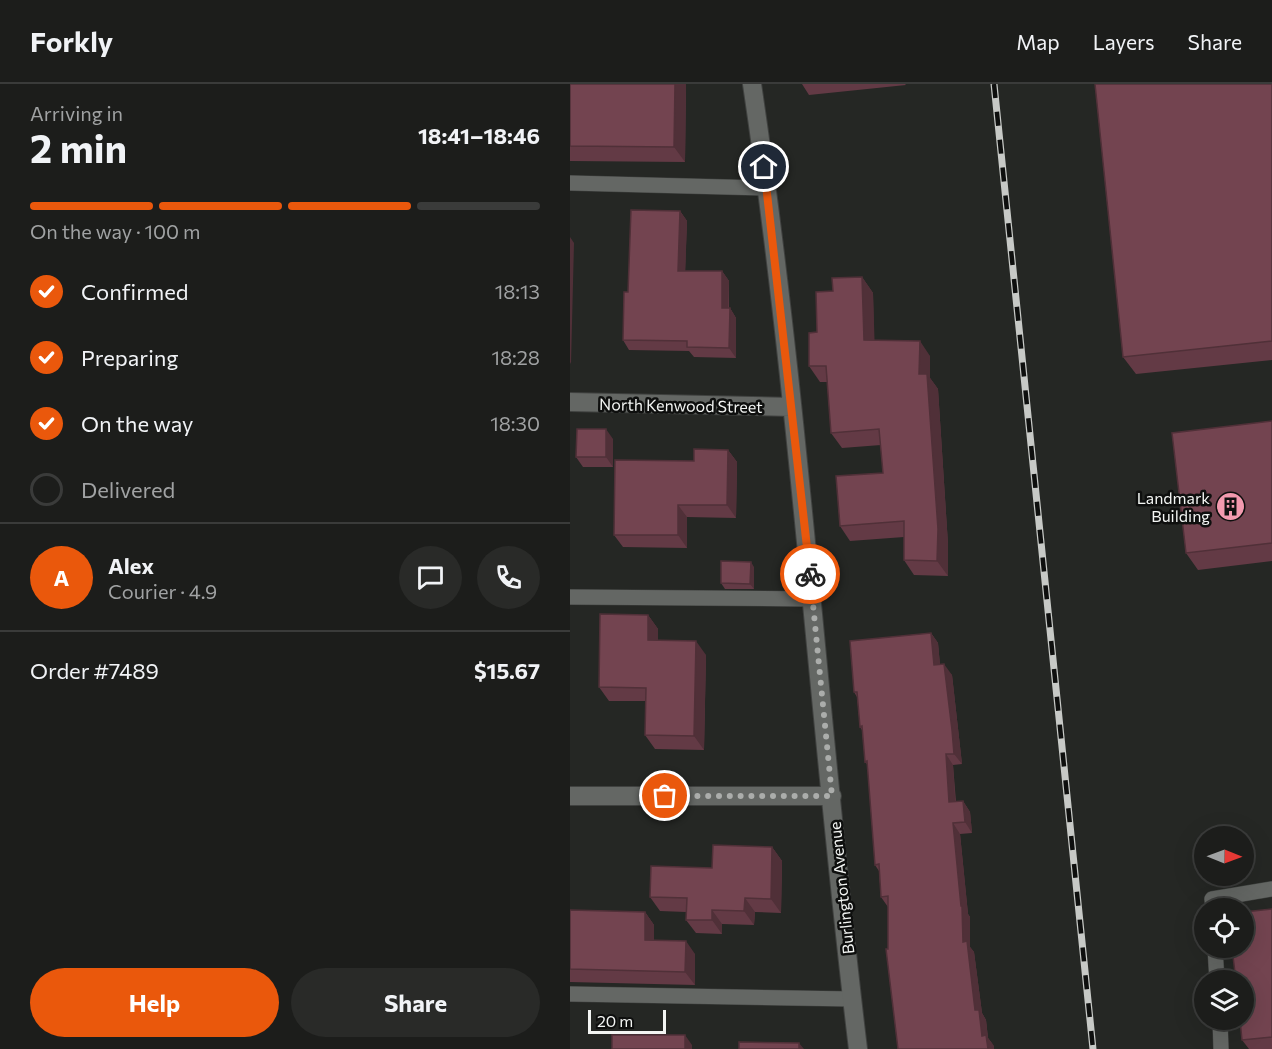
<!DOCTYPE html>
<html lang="en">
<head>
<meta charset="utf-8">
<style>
	:root { --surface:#1c1d1b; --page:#292a28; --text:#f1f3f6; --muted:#a0a2a3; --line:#3a3b3a; --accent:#ea580c }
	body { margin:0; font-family:Commissioner,sans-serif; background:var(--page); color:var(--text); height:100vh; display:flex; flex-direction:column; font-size:22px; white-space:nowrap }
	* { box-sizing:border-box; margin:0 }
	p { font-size:20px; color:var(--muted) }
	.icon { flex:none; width:33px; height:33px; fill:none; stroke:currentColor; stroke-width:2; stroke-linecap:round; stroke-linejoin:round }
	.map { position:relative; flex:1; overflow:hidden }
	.details { display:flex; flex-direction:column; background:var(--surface); width:570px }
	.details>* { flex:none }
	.needle { width:39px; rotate:91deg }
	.fabs { position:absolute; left:624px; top:742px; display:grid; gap:12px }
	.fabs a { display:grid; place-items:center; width:60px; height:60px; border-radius:50%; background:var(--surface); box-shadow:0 6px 24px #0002,0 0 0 2px var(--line); font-size:30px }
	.scale { position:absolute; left:18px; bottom:15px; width:78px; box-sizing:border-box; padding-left:6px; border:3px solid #f3f5f3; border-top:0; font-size:16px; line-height:21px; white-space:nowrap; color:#f3f5f3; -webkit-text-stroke:4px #0e0f0e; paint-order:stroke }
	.pin { position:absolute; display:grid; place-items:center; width:51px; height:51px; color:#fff; margin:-26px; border:3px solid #fff; border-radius:50%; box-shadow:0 2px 6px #0007 }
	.courier { position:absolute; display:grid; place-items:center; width:60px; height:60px; margin:-30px; border:4px solid #ea580c; border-radius:50%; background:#fff; color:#222; box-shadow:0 2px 8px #0007 }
	.head em { font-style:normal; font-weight:700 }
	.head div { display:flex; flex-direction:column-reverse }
	.head { display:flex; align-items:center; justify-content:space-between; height:102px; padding:0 30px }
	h1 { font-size:39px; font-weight:700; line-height:45px }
	.bar { display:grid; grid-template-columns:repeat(4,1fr); gap:9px 6px; align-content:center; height:72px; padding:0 30px }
	.bar i { height:8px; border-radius:4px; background:var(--line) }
	.bar .on { background:var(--accent) }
	.bar p { grid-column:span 4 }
	.line { display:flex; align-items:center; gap:15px; padding:0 30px; border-top:2px solid var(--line) }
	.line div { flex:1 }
	.round { display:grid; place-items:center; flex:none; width:63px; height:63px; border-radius:32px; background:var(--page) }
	ol { padding:0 30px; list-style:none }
	li { display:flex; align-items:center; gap:18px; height:66px }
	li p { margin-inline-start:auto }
	li .icon { padding:6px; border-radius:50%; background:var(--accent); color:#fff; stroke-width:4 }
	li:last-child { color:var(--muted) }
	li i { width:33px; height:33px; border:3px solid var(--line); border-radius:50% }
	.button { display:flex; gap:12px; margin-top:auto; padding:12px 30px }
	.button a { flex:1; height:69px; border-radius:36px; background:var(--accent); color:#fff; font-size:24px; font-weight:700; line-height:69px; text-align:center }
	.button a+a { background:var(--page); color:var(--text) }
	header { display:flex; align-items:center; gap:36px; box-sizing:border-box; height:84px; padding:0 30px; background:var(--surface); border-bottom:2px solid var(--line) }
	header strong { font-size:28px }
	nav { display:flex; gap:33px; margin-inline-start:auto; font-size:21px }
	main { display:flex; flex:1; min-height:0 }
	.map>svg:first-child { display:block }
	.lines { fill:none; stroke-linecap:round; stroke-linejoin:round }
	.lane-casing { stroke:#404240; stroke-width:16 }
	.street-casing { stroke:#404240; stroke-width:20 }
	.lane { stroke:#646764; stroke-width:15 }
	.street { stroke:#646764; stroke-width:18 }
	.rail-casing { stroke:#c7c9c6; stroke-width:7 }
	.rail { stroke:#0e0f0e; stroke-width:4.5; stroke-dasharray:14; stroke-linecap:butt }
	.wall { fill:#633a45 }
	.shaded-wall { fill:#503038 }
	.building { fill:#734450; stroke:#503038; stroke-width:1.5 }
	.done { stroke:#abadab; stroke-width:6; stroke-dasharray:0 10.8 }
	.route { stroke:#ea580c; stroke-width:8 }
	.labels { text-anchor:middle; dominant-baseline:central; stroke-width:5; stroke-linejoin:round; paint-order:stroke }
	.street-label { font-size:16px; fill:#f3f5f3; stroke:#0e0f0e }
	.poi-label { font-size:16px; fill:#f3f5f3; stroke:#0e0f0e; text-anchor:end }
</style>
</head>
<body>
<header>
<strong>Forkly</strong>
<nav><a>Map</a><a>Layers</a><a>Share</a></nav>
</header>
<main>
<section class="details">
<div class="head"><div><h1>2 min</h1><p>Arriving in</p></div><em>18:41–18:46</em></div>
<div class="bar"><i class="on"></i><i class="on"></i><i class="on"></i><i></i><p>On the way · 100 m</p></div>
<ol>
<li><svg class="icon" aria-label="check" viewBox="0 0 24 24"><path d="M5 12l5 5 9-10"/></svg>Confirmed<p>18:13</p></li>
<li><svg class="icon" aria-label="check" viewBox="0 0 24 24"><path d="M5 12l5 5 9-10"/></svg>Preparing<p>18:28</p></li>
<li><svg class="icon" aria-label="check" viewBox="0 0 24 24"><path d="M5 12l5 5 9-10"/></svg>On the way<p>18:30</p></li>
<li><i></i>Delivered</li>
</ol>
<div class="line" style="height:108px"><b class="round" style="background:var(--accent);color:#fff">A</b><div><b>Alex</b><p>Courier · 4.9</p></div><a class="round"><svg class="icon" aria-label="chat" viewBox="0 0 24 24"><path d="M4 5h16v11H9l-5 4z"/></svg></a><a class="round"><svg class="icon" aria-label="phone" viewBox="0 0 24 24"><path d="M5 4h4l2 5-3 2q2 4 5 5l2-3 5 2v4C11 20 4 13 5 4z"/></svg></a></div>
<div class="line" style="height:78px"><div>Order #7489</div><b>$15.67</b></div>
<div class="button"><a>Help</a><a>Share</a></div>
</section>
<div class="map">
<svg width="702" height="965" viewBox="0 0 702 965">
	<rect width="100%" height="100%" fill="#252724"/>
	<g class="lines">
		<defs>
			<path id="lane" d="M0,99L197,104
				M0,513L242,515
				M643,825L642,815L702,805
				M645,864L647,897
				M0,910L282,915
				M650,936L651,965"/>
			<path id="street" d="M182,0C230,320 249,644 288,965
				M0,318L222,323
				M0,712H262"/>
		</defs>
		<use href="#lane" class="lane-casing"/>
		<use href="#street" class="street-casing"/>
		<use href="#lane" class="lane"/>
		<use href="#street" class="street"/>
		<defs>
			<path id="rail" d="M424,0L523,965"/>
		</defs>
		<use href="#rail" class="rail-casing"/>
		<use href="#rail" class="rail"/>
	</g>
	<path class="wall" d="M0,0H116L115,78L0,77Z
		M232,0H335L336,1L239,11Z
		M702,0V276L566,290L553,273Z
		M110,127L117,137L115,187H152L159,197V224H160L166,234V274L124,273L119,267L59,266L53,256L58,208Z
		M292,193L303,209L304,256L360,272V294L368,305L378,460V492L344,491L334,476V453L280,457L270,442L313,389L311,361L272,364L261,349L257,298H250L239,282L247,248Z
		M702,337V477L628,486L616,469Z
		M43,355V383H13L6,373Z
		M158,366L167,378L166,434L117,433V464L53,463L44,451L124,377Z
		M184,483V505H155L151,499Z
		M78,531L88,545V556L136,571L134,666L85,665L75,651L76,617H39L29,603Z
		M361,549L368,559L370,581L382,591L392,680L383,681L386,718L393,717L400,728L402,749L390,750L398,830L400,833V863L404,868L412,929L416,936L418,954L424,962L318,865V823L311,813L309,787L305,781L298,681L295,678L292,646L290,643L287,613L284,608Z
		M202,763L212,777L211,829L185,828L184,841L152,840V850L126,849L116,836V828L90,827L80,813L142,784Z
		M702,825V965H679L672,956Z
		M0,826L75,828L84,841V856L125,870V901L0,898Z"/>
	<path class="shaded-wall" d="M105,0H116L115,78L104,63Z
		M110,127L117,137L115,196L108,187Z
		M0,153L4,159L1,280L0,278Z
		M152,187L159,197L158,234L152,224Z
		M292,193L303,209L305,271L294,256Z
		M160,224L166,234V274L159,264Z
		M350,257L360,272V294L368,305L378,460V492L367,477L349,290Z
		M36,345L43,355V383L36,373Z
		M158,366L167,378L166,434L157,421Z
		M108,421L117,433V464L108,451Z
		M181,478L184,483V505L180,500Z
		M78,531L88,545V570L78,556Z
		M361,549L368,559L371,592L364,581Z
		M126,557L136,571L134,666L124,652Z
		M374,580L382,591L392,680L384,670Z
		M376,670L383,681L386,729L379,718Z
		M393,717L400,728L402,749L395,738Z
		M383,739L390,750L398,830L400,833V863L404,868L412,929L416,936L418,954L424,962V965H418L412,952L405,926L393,858L391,822Z
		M202,763L212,777L211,829L201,815Z
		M175,814L185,828L184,841L174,827Z
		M142,826L152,840V850L142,836Z
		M75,828L84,841V870L75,856Z
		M116,857L125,870V901L115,888Z
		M115,951L122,961V965H115Z
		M229,959L234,965H229Z"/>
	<path class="building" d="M0,0H105L104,63L0,62Z
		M525,0H702V257L553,273Z
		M61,126L110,127L108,187H152V224H160L159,264L117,263V257L53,256L54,208H58Z
		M292,193L294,256L350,257L349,290H357L368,445L367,477L334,476V437L270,442L266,392L313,389L309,345L261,349L256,282H239V249L247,248L246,208L263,207L262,194Z
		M702,337V459L616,469L602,349Z
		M7,345H36V373H6Z
		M124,365L158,366L157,421H108V451H44L45,376L124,377Z
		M151,477L181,478L180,500L151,499Z
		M30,530L78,531V556L126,557L124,652L75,651L76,604L29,603Z
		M361,549L364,581L374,580L382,646L384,670H376L379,718L393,717L395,738L383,739L391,822H392L393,858L397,857L405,926H409L412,952L416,951L418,965H328L316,865H318V812L311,813L309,780L305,781L297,677L295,678L292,642L290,643L287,608H284L280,557Z
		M143,761L202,763L201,815L175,814L174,827L142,826V836H116L117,814L80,813L81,782L142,784Z
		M702,825V953L672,956L670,936H674V897H666L662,864H674V828Z
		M0,826L75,828V856L116,857L115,888L0,885Z
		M42,951H115V965H42Z
		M169,958L229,959V965H169Z"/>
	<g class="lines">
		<path class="done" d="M95,712H262L240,490"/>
		<path class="route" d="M194,83L240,490"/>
	</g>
	<defs>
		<symbol id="building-disc" viewBox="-11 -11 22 22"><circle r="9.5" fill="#f29aaf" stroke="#0e0f0e"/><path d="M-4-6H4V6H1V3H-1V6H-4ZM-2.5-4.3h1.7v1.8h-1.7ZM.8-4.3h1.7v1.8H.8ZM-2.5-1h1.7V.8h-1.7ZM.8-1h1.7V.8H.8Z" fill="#111"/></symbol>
	</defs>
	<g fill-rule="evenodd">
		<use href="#building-disc" x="644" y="406" width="33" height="33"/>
	</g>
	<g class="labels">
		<g class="street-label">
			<text transform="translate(111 321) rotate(1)">North Kenwood Street</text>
			<text transform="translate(271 804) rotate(-96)">Burlington Avenue</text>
		</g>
		<g class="poi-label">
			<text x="640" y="413">Landmark<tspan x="640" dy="18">Building</tspan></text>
		</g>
	</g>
</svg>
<div class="fabs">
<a><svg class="needle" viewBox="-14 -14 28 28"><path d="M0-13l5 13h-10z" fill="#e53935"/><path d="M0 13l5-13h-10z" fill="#a0a2a3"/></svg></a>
<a><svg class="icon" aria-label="locate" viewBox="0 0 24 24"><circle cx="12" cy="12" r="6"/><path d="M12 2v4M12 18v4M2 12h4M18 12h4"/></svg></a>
<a><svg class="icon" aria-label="layers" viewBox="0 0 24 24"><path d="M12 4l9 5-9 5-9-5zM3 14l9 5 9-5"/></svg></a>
</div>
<div class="scale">20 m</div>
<div class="pin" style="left:95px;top:712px;background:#ea580c"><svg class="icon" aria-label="bag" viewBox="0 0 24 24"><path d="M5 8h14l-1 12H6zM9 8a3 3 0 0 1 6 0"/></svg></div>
<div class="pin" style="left:194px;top:83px;background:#1f2937"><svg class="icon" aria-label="home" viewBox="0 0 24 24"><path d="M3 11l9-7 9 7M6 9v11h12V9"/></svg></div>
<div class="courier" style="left:240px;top:490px"><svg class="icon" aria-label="bike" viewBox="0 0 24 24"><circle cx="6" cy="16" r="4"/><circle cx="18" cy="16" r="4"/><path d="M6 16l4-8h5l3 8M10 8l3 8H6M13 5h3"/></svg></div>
</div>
</main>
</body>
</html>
